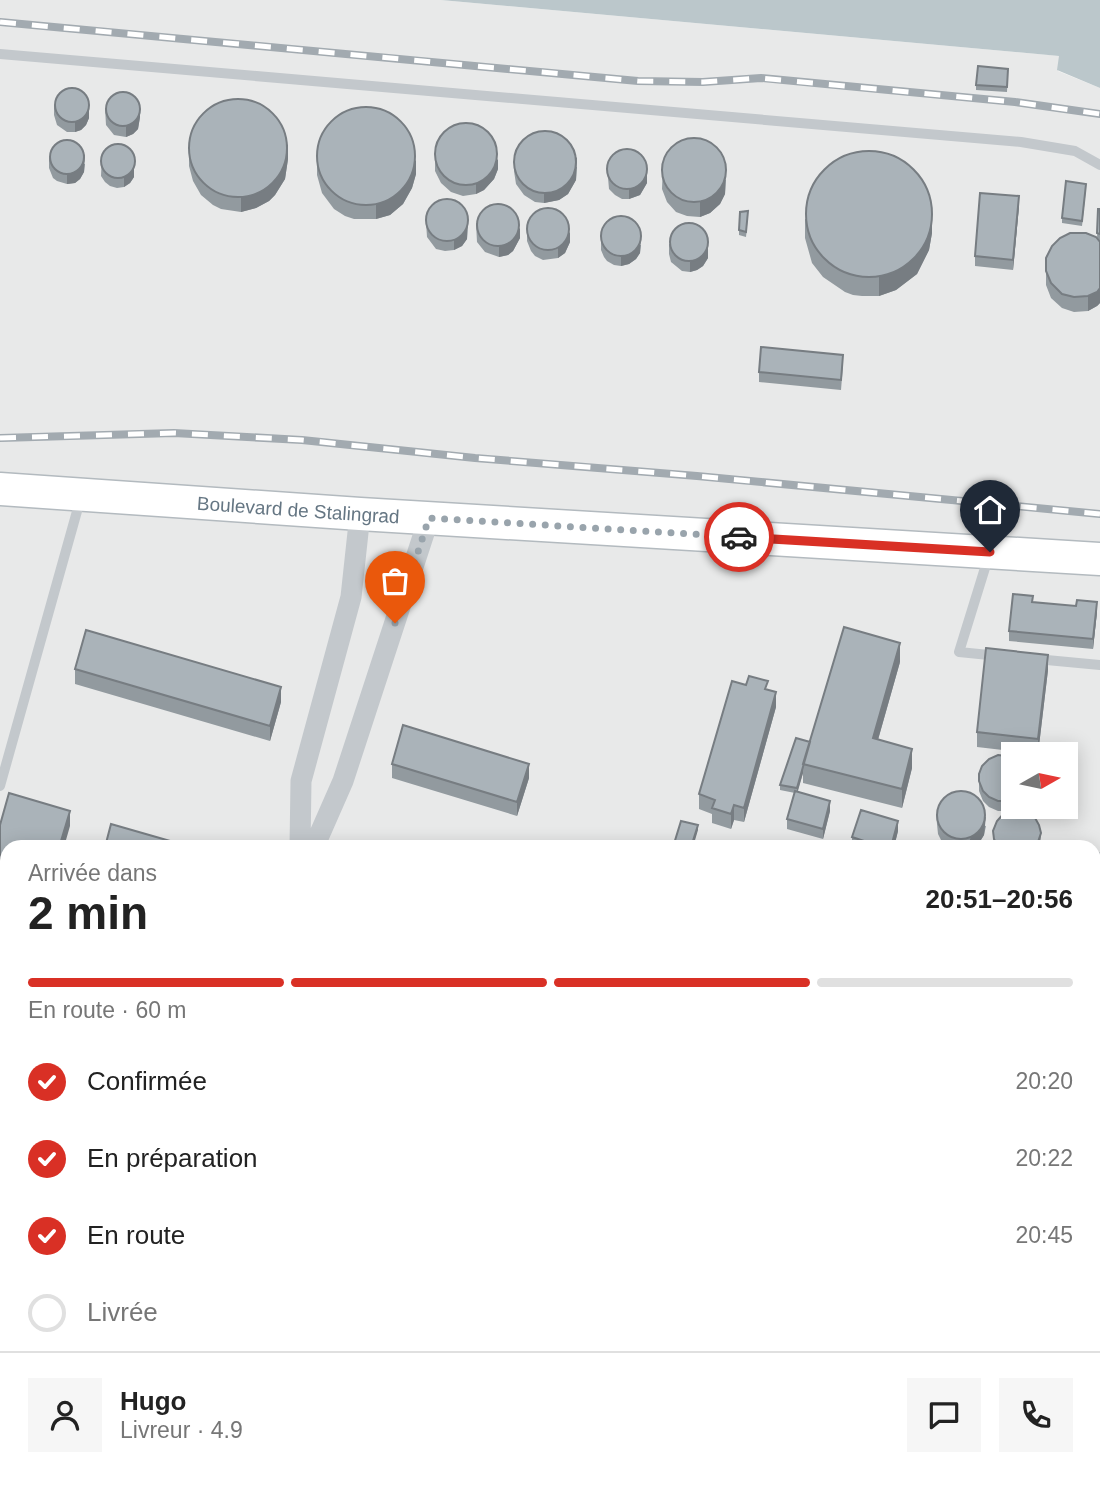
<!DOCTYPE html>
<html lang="fr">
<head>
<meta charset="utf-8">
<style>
	:root { --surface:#fff; --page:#f6f6f6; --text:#222; --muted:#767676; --line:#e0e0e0; --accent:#d93025 }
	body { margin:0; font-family:Helvetica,sans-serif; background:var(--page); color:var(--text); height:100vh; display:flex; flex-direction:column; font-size:26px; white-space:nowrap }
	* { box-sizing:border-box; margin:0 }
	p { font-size:23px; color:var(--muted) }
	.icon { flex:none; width:38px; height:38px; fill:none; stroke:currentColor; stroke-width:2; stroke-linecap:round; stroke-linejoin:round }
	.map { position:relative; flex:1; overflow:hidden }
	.sheet { position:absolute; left:0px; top:840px; width:1101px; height:651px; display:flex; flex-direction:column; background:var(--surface); border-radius:21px 21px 0 0; box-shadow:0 4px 18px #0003 }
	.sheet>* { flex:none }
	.needle { width:46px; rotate:81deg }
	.tools { position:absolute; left:1001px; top:742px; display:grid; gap:14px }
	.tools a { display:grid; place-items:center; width:77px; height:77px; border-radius:0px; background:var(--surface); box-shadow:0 4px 18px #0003; font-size:35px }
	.pin { position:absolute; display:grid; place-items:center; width:60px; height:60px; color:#fff; margin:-72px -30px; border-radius:50% 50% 50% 0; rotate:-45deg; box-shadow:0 0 7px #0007 }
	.pin .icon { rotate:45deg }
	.courier { position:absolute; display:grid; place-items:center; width:70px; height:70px; margin:-35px; border:5px solid #d93025; border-radius:50%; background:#fff; color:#222; box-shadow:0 2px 9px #0007 }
	.headline em { font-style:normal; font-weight:600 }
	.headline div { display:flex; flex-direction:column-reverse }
	.headline { display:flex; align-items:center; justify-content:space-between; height:119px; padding:0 28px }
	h1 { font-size:46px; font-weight:600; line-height:52px }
	.bar { display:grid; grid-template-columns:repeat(4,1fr); gap:10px 7px; align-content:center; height:84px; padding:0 28px }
	.bar i { height:9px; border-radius:5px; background:var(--line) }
	.bar .on { background:var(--accent) }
	.bar p { grid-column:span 4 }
	.line { display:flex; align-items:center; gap:18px; padding:0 28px; border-top:2px solid var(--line) }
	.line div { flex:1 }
	.round { display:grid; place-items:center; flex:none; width:74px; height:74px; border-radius:0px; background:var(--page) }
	ol { padding:0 28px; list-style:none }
	li { display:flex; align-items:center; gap:21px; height:77px }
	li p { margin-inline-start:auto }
	li .icon { padding:7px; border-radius:50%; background:var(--accent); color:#fff; stroke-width:4 }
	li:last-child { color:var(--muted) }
	li i { width:38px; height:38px; border:4px solid var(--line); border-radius:50% }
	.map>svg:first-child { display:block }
	.built { fill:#e8e9e9; fill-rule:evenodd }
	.water { fill:#bbc7cb }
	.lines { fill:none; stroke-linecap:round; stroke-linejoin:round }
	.secondary-casing { stroke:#b3babf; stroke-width:35 }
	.lane { stroke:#c3c8cc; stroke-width:10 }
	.street { stroke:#c3c8cc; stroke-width:21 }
	.secondary { stroke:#fff; stroke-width:32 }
	.rail-casing { stroke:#a2aab0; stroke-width:8 }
	.rail { stroke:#fff; stroke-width:5; stroke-dasharray:16; stroke-linecap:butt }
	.wall { fill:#929a9f }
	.shaded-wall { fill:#777d82 }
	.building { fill:#aab3b9; stroke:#777d82; stroke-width:2 }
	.done { stroke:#99a4ac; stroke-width:7; stroke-dasharray:0 12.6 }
	.route { stroke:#d93025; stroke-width:9 }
	.labels { text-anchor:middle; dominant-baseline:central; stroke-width:7; stroke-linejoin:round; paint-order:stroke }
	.street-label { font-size:19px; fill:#657683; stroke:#fff }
</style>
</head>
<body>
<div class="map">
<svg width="1100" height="1491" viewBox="0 0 1100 1491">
	<rect width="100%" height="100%" fill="#fafaf8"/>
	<path class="built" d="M0,0H441L1060,56L1058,71L1100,88V1491H0ZM1013,754H1066V807H1013ZM7,847H1094V1484H7Z"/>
	<path class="water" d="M441,0H1100V88L1057,70L1059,56Z"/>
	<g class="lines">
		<defs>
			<g id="secondary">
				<path id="s1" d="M0,489L360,514L1100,559"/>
			</g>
		</defs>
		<use href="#secondary" class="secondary-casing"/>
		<path class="lane" d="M0,54L1021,142L1075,151L1100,165
			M989,555L959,652L999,656
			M1036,659L1100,665
			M0,786L81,497
			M1094,862L1100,857
			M1094,1042L1100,1039
			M1094,1455L1100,1434
			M448,1491L450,1484
			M719,1491L721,1484
			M883,1491L885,1484
			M928,1491L930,1484
			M1083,1491L1085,1484"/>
		<path class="street" d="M300,847L301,781L351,597L360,514
			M314,847L343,781L429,518
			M124,1491L126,1484"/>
		<use href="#secondary" class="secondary"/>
		<defs>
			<path id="rail" d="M0,22L638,81L703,82L761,78L1015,102L1100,114
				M0,438L174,433L302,440L475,458L697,476L1100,514
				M1094,986L1100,977
				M907,1491L909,1484"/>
		</defs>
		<use href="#rail" class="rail-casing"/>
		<use href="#rail" class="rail"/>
	</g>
	<path class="wall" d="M1008,69L1007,92L976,90V85Z
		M54,105L89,118L86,125L81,130L75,132H67L57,125L54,115Z
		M105,108L140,117L138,129L133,134L126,137L114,135L106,125Z
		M435,148L498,169L494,179L484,190L476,194L463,196L451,192L441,183L435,171Z
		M189,152L288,159L285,179L275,195L269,201L256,208L241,212L221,209L213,205L201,195L193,181L189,166Z
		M102,154L134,177L130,183L124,187L117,188L110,186L105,182L101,176Z
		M49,158L85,164L84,172L80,179L75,183L67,184L57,181L53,178L49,168Z
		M317,160L416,174L412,188L403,204L390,215L376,219H354L345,216L334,209L322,193L317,175Z
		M514,161L577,167L576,180L568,194L559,200L544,203L535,202L524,195L516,184L514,171Z
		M663,164L726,180L725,194L720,204L710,213L700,217L687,216L676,212L667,202L662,189Z
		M607,166L647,183L640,195L629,199H622L615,195L609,189Z
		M1086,189L1082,226L1062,223V218Z
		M1019,206L1013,270L975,266V256Z
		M1098,209H1100V303L1097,306L1088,311L1074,312L1062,308L1051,298L1046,285V258L1097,239Z
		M748,216L746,237L739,235V230Z
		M805,219L932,233L929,250L917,274L896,290L879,296H862L853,295L845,292L823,277L812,263L805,238Z
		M426,222L468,224L467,239L462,246L454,250L445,251L436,249L427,237Z
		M476,223L520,238L513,251L508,255L499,257L485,252L477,242Z
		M527,231L570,242L565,253L558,258L543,260L535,256L531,251L527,241Z
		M708,238V258L703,266L697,270L690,272L682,271L671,262L669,254V244Z
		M601,240L641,245L640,253L636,259L629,264L621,266L614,265L607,261L604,257L601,250Z
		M843,365L841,390L759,382V372Z
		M1033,602L1076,606L1097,612L1093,649L1009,641V631Z
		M900,662L878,740L912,768L902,808L803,783V773L798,791L830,811L823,839L787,829V819L795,793L780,790V785L810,742Z
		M75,669L281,702L270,741L75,684Z
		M1048,670L1038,754L977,747V732Z
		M768,690L776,707L744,822L734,820L731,829L712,823V814L699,809V794Z
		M392,764L529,778L517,816L392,778Z
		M979,774L1013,807H1018L1008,811L1041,843L1040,847H994L993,831L1007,811H998L989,807L983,801L979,791Z
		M936,814L986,826L984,835L979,843L972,847H948L942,842L938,834Z
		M898,831L894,847H852V837Z
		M1100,1105V1123L1096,1119V1109Z
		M1100,1127V1204L1094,1198V1133Z"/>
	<path class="shaded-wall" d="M140,107V117L138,129L133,134L126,137V127Z
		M89,109V118L86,125L81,130L75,132V122Z
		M288,144V159L285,179L275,195L269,201L256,208L241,212V197Z
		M85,154L84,172L80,179L75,183L67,184V174Z
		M577,157L576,180L568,194L559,200L544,203V193Z
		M498,159V169L494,179L484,190L476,194V184Z
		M416,160V174L412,188L403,204L390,215L376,219V205Z
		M726,166L725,194L720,204L710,213L700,217V202Z
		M134,167V177L130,183L124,187V177Z
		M647,173V183L640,195L629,199V189Z
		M1019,196V206L1013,270V260Z
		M468,214L467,239L462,246L454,250V240Z
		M932,214V233L929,250L917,274L896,290L879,296V277Z
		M520,228V238L513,251L508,255L499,257V247Z
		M570,232V242L565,253L558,258V248Z
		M641,235L640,253L636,259L629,264L621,266V257Z
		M708,248V258L703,266L697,270L690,272V262Z
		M1100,288V303L1097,306L1088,311V296Z
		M1097,602V612L1093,649V639Z
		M900,643V662L873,757V738Z
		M1048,655V670L1038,754V739Z
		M281,687V702L270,741V726Z
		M776,692V707L744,822V808Z
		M912,749V768L902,808V789Z
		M529,764V778L517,816V802Z
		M803,768V773L797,793V788Z
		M1013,799V807H1018L1007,811V801Z
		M830,801V811L823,839V829Z
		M734,805V820L731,829V814Z
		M70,811V826L64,847L61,841Z
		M986,816L984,835L979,843L972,847H970V839Z
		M898,821V831L894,847H891Z
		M698,825V830L693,847H691Z
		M1041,833L1040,847H1035Z
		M7,1030V1044L0,1068V1054Z
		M1100,1252V1262L1094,1268V1258Z
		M68,1484H73L71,1491H65Z"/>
	<path class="building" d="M978,66L1008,69L1007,87L976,85Z
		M55 105a17 17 0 1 1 34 0a17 17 0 1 1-34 0Z
		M106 109a17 17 0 1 1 34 0a17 17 0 1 1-34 0Z
		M189 148a49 49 0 1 1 98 0a49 49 0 1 1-98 0Z
		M317 156a49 49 0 1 1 98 0a49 49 0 1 1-98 0Z
		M435 154a31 31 0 1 1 62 0a31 31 0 1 1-62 0Z
		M514 162a31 31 0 1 1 62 0a31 31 0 1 1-62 0Z
		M662 170a32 32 0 1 1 64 0a32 32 0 1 1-64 0Z
		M50 157a17 17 0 1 1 34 0a17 17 0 1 1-34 0Z
		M101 161a17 17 0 1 1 34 0a17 17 0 1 1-34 0Z
		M607 169a20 20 0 1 1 40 0a20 20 0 1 1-40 0Z
		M806 214a63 63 0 1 1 126 0a63 63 0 1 1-126 0Z
		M1066,181L1086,184L1082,221L1062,218Z
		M980,193L1019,196L1013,260L975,256Z
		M426 220a21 21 0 1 1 42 0a21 21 0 1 1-42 0Z
		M477 225a21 21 0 1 1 42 0a21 21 0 1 1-42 0Z
		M527 229a21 21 0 1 1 42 0a21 21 0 1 1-42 0Z
		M1098,209H1100V234L1097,233Z
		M748,211L746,232L739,230L740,212Z
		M601 236a20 20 0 1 1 40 0a20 20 0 1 1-40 0Z
		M670 242a19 19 0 1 1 38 0a19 19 0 1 1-38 0Z
		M1070,233H1086L1096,237L1100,242V288L1097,292L1088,296L1074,297L1062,294L1051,283L1046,271V258L1052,246L1060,238Z
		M761,347L843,355L841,380L759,372Z
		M1013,594L1033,596L1032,602L1076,606L1077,600L1097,602L1093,639L1009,631Z
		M844,627L900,643L873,738L912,749L902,789L803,764Z
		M86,630L281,687L270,726L75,669Z
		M986,648L1048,655L1038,739L977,732Z
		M749,676L768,681L765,689L776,692L744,808L734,805L731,814L712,808L715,800L699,794L732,681L746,685Z
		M403,725L529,764L517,802L392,764Z
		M796,738L810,742L797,788L780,785Z
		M998,755L1013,757V799L1007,801H998L989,797L983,791L979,781V774L982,766L989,759Z
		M937 815a24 24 0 1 1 48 0a24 24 0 1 1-48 0Z
		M795,791L830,801L823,829L787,819Z
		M9,793L70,811L61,841L80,847H7V1030L0,1054V825Z
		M1017,809L1025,811L1034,816L1039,825L1041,833L1038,842L1035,847H998L994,839L993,831L997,821L1006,811Z
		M861,810L898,821L891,847H882L852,837Z
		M681,821L698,825L691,847H673Z
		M111,824L191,847H105Z
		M1100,1105V1113L1096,1109Z
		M1100,1127V1154L1094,1148V1133Z
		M1096,1152L1100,1157V1194L1094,1188V1154Z
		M1094,1230L1100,1237V1252L1094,1258Z
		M0,1436L7,1438V1484H68L65,1491H0Z
		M483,1484H637L640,1491H480Z
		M766,1484H810L818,1491H754Z"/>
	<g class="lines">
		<path class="done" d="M395,623L429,518L739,537"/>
		<path class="route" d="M739,537L990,552"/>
	</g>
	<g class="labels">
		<g class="street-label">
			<text stroke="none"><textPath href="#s1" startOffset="299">Boulevard de Stalingrad</textPath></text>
		</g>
	</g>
</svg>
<div class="tools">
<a><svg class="needle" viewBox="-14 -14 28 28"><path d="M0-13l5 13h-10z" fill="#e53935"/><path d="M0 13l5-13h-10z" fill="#767676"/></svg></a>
</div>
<div class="pin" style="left:395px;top:623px;background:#ea580c"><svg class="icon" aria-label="bag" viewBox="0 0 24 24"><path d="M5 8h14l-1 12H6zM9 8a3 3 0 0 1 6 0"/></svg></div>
<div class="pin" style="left:990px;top:552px;background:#1f2937"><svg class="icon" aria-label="home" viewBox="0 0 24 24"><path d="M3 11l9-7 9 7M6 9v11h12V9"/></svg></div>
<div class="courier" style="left:739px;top:537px"><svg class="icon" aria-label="car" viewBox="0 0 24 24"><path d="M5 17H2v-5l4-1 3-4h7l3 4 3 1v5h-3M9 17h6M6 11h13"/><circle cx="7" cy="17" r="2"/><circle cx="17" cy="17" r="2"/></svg></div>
<section class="sheet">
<div class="headline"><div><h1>2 min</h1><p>Arrivée dans</p></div><em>20:51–20:56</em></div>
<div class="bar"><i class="on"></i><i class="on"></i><i class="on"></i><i></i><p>En route · 60 m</p></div>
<ol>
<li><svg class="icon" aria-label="check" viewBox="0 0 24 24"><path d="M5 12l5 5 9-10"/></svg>Confirmée<p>20:20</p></li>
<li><svg class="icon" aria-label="check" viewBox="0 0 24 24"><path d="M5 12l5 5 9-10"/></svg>En préparation<p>20:22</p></li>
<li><svg class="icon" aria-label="check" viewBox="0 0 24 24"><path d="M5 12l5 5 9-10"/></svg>En route<p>20:45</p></li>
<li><i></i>Livrée</li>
</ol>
<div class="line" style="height:126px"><a class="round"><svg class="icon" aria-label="person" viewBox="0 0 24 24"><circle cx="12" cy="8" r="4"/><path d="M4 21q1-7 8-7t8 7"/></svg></a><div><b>Hugo</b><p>Livreur · 4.9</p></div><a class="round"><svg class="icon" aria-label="chat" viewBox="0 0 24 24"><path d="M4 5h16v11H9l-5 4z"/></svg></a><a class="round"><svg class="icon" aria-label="phone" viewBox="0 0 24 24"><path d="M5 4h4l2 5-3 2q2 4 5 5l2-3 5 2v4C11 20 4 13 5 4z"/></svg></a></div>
</section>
</div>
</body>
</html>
